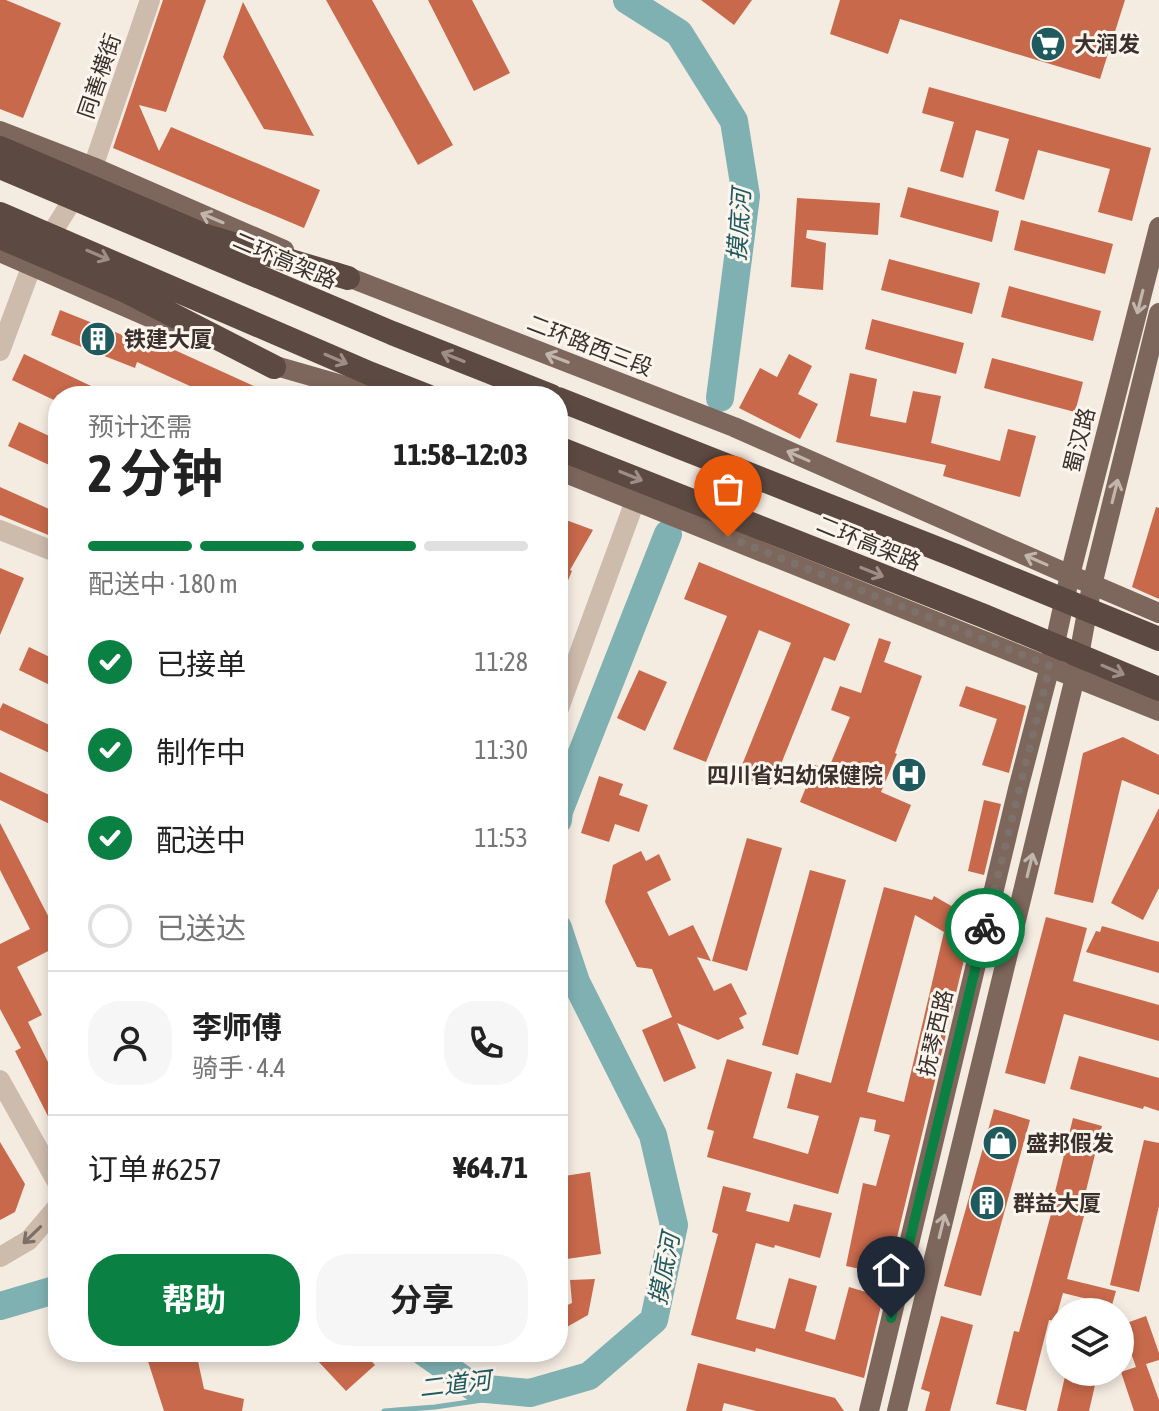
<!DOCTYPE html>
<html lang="zh">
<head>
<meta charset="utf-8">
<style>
	:root { --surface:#fff; --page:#f6f6f6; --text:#222; --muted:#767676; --line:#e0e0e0; --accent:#0b8043 }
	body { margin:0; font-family:"Asap Condensed","Noto Sans SC",sans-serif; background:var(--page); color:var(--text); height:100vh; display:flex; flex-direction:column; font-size:30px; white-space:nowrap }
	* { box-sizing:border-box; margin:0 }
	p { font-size:26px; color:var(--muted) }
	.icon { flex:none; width:44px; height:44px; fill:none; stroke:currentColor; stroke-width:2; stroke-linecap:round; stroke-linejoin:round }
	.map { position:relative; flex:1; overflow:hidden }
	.drawer { position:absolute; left:48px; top:386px; width:520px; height:976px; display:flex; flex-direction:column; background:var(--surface); border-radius:32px; box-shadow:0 4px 12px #0003 }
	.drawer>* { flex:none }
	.tools { position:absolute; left:1046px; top:1298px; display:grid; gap:16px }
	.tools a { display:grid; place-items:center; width:88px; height:88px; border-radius:50%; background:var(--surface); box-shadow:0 4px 12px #0003; font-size:40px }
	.pin { position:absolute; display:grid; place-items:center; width:68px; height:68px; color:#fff; margin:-82px -34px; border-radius:50% 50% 50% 0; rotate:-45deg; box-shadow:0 0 8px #0007 }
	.pin .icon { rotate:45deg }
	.courier { position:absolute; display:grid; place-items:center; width:80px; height:80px; margin:-40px; border:6px solid #0b8043; border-radius:50%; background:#fff; color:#222; box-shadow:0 2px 10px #0007 }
	.headline em { font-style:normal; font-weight:700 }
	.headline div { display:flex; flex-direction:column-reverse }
	.headline { display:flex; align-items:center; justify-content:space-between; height:136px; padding:0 40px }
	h1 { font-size:52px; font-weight:700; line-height:60px }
	.bar { display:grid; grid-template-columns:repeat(4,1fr); gap:12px 8px; align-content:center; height:96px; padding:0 40px }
	.bar i { height:10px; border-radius:6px; background:var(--line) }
	.bar .active { background:var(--accent) }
	.bar p { grid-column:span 4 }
	.line { display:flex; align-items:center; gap:20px; padding:0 40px; border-top:2px solid var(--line) }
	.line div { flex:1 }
	.round { display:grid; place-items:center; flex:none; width:84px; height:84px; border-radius:32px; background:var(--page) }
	ol { padding:0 40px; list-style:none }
	li { display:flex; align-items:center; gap:24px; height:88px }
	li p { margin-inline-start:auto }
	li .icon { padding:8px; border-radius:50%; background:var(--accent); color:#fff; stroke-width:4 }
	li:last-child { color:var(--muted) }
	li i { width:44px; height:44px; border:4px solid var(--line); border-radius:50% }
	.button { display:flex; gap:16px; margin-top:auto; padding:16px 40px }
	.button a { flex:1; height:92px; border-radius:32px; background:var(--accent); color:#fff; font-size:32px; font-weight:700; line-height:92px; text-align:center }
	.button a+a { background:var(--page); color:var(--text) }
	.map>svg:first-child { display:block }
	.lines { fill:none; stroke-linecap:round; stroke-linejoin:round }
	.stream { stroke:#7fb0b2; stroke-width:5 }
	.river { stroke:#7fb0b2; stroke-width:28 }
	.building { fill:#c8694b; fill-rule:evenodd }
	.minor { stroke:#cdbbac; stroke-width:20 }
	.major { stroke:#7d675c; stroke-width:20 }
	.highway { stroke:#5c4a42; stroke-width:24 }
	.oneway { stroke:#c2b5ac }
	.oneway2 { stroke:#9c8e87 }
	.oneway3 { stroke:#7d6f65 }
	.done { stroke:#7c716b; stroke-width:8; stroke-dasharray:0 14.4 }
	.route { stroke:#0b8043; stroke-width:10 }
	.labels { text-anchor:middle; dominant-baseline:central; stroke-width:6; stroke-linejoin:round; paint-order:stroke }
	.poi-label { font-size:22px; font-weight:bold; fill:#3b302b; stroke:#fbf5ee; text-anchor:start }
	.street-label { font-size:22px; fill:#3b302b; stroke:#fbf5ee }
	.water-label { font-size:24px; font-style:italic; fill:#1f5a5e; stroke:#fbf5ee }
</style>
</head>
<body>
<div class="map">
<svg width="1159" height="1411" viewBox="0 0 1159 1411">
	<rect width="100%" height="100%" fill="#f4ebe1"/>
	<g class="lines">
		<path class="stream" d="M384,1411L435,1407L530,1393"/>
		<path class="river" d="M627,0L679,33L734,121L746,196L720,398
			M558,820L559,811L668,534
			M0,1306L58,1289
			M424,1352L475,1388L530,1393L589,1376L654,1320L674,1225L653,1135L576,982L558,928"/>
	</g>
	<path class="building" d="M0,0H6L61,23L23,118L0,109Z
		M163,0H206L166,112L139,105L159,151L171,127L320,190L304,228L113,148Z
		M326,0H372L453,145L418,165Z
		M428,0H472L510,73L474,91Z
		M701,0H752L734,25Z
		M840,0H1125L1100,79L900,19L888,54L830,34Z
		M243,2L314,136L264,129L223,57Z
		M929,87L1151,148L1132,221L1098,212L1110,169L1038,150L1024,200L995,191L1009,139L976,130L963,178L940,171L954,122L922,113Z
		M908,187L999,211L992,242L900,217Z
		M797,198L880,203L878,235L807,230L806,238L826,243L823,290L791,287Z
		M1021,220L1113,244L1105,274L1014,250Z
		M889,259L980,283L972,314L881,290Z
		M1009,286L1101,311L1093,341L1001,317Z
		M60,310L155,348L157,342L276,396H212L137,362L135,368L51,335Z
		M872,319L964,343L956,374L865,349Z
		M24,354L112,396H58V402L12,380Z
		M789,354L812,366L798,394L818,404L800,439L739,408L760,368L777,377Z
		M992,358L1083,382L1075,412L984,388Z
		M850,373L877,379L870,416L906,423L913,391L941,396L931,443L1000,461L1008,429L1036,436L1020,497L943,476L946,465L836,442Z
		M19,422L58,440V469L8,446Z
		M0,487L58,513V539L0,515Z
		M1156,507L1159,508V599L1132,587Z
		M558,517L593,530L570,570L572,571L558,604Z
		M699,562L850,624L835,661L824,657L771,789L738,775L791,643L759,630L706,762L673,749L727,616L684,599Z
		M0,568L24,578L0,635Z
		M879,638L891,642L884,662L922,676L895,753L897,754L881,792L911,805L896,842L800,802L815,765L828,770L850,717L831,710L840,686L861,693Z
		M29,647L58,661V689L19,670Z
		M639,670L667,682L645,731L617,718Z
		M966,686L1026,706L1009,773L982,765L997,719L959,706Z
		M3,703L58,729V757L0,730V709Z
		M1123,737L1159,755V795L1122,780L1093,903L1054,894L1083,753Z
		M0,772L58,799V828L0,800Z
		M599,776L623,784L619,795L648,805L639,832L615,824L609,842L581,833Z
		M984,800L1001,804L984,875L968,871Z
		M1159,808V888L1143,920L1111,903Z
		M0,823L58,935V946L17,967L42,1015L28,1022L58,1082V1136L15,1051L21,1048L0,1009V944L30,929L0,870Z
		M747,838L782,848L747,971L712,961Z
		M641,851L646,861L659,854L671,880L647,892L669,936L693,925L711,961L697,957L714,991L731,983L747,1014L739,1018L744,1028L718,1040L677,1023L696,1068L664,1082L642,1030L672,1017L652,969L637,967L605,902L613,865Z
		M810,870L846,880L798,1055L762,1045Z
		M884,887L932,900L934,896L960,911L970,935L888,1275L846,1266L863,1183L876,1186L890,1135L874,1131L876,1120L860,1117L838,1194L707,1157L714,1131L707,1129L727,1059L772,1072L753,1138L808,1154L819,1116L787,1108L796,1073L831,1083ZM915,915L944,932L904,1102L867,1092Z
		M1046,917L1087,928L1073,981L1159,1005V1041L1064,1014L1045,1084L1005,1073Z
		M1102,926L1159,942V973L1086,952L1096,931L1100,932Z
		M1079,1056L1159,1078V1111L1144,1106L1143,1109L1070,1089Z
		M994,1109L1030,1120L981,1296L944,1286Z
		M1073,1118L1102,1126L1080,1215L1084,1216L1067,1279L1116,1291L1112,1305L1063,1293L1055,1321L1049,1320L1026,1411L996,1404L1014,1331L1019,1332L1057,1192H1055Z
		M1144,1140L1159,1143V1206L1139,1292L1110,1285Z
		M0,1142L25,1184L15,1212L0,1220Z
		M590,1172L601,1254L560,1260L558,1242V1177Z
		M723,1186L751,1193L746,1211L789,1222L794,1204L832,1213L820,1258L775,1245L774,1248L756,1243L736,1319L775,1329L789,1278L817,1286L805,1331L835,1340L849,1287L883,1297L864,1378L756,1348L755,1352L691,1335L718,1234L712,1232Z
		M595,1279L588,1315L558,1332V1309L572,1303L570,1280Z
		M941,1316L973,1325L950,1411H925L930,1392L921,1389Z
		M1146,1316L1159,1353V1360L1146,1364L1159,1400V1411H1134L1121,1372L1136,1367L1121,1325Z
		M145,1352H196L204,1389L244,1399L242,1411H164Z
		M327,1352H363L375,1365L346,1391L317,1360Z
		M698,1363L835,1398L844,1411H756L724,1403L722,1411H686Z
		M1066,1372H1098L1089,1411H1057Z"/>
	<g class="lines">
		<path class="minor" d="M0,351L32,265L93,167L150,0
			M0,530L58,553
			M558,711L635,501
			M0,1080L58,1184
			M0,1257L29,1240L58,1206"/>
		<path class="major" d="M0,131L93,167L284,250
			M0,252L172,327
			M335,272L734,427L1070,575L1159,613
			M262,362L342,385L369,396
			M558,470L1159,711
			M869,1411L1018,789L1050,666L1070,575L1159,227
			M897,1411L1075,677L1092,585L1159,313"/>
		<path class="highway" d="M0,148L206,236L348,278
			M0,167L392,333L551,396
			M0,214L371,374L427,396
			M0,237L126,291L274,367
			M558,399L956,556L1159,639
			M558,448L984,616L1159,689"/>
	</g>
	<defs><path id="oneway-shaft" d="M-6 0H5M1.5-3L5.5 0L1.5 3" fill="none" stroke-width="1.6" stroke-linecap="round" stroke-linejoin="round" transform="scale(2)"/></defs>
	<g class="oneway">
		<use href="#oneway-shaft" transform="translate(212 218) rotate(-157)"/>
		<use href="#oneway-shaft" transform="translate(1140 302) rotate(104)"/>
		<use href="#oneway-shaft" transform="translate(557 358) rotate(-159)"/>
		<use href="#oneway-shaft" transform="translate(798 456) rotate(-156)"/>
		<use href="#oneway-shaft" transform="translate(1115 491) rotate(-76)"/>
		<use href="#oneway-shaft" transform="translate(1036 560) rotate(-156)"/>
		<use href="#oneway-shaft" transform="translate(1030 865) rotate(-76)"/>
		<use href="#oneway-shaft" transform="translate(942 1226) rotate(-76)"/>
	</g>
	<g class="oneway2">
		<use href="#oneway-shaft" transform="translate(98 255) rotate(23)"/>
		<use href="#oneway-shaft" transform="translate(453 357) rotate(-158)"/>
		<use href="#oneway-shaft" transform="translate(336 359) rotate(23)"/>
		<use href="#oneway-shaft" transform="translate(631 476) rotate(22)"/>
		<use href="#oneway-shaft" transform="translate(872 572) rotate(22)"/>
		<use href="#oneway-shaft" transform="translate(1113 670) rotate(23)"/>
	</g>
	<use class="oneway3" href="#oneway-shaft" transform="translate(32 1235) rotate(136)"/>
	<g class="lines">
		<path class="done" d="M728,537L1050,666L985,928"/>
		<path class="route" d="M891,1318L985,928"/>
	</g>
	<defs>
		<symbol id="supermarket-disc" viewBox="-11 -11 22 22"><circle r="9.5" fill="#1f5a5e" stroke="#fbf5ee"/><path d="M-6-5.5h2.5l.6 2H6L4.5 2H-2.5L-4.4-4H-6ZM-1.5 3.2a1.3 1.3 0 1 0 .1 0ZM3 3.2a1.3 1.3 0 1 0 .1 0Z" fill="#fff"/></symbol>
		<symbol id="building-disc" viewBox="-11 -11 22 22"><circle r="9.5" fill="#1f5a5e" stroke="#fbf5ee"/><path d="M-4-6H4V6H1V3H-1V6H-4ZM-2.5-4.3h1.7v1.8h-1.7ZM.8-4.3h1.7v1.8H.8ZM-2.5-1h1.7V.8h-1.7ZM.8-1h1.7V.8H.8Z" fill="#fff"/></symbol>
		<symbol id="hospital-disc" viewBox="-11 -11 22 22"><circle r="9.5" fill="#1f5a5e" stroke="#fbf5ee"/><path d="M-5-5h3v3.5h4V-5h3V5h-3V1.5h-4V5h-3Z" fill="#fff"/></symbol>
		<symbol id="shop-disc" viewBox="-11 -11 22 22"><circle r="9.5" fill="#1f5a5e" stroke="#fbf5ee"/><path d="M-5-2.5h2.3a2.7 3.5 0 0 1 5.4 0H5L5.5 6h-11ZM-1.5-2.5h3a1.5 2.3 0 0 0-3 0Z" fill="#fff"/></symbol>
	</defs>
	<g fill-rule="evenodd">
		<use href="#supermarket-disc" x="1028" y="24" width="40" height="40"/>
		<use href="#building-disc" x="78" y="319" width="40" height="40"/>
		<use href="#hospital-disc" x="889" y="755" width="40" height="40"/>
		<use href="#shop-disc" x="980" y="1123" width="40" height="40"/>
		<use href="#building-disc" x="967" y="1183" width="40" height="40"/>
	</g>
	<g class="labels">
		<g class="poi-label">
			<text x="1074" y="44">大润发</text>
			<text x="124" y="339">铁建大厦</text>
			<text x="883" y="775" text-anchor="end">四川省妇幼保健院</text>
			<text x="1026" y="1143">盛邦假发</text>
			<text x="1013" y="1203">群益大厦</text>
		</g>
		<g class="street-label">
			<text transform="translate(99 76) rotate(-71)">同善横街</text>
			<text transform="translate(285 260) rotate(23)">二环高架路</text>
			<text transform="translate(590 345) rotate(21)">二环路西三段</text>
			<text transform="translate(1079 440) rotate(-76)">蜀汉路</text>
			<text transform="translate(869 543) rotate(22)">二环高架路</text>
			<text transform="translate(935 1033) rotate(-77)">抚琴西路</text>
		</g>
		<g class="water-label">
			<text transform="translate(739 225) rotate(-86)">摸底河</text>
			<text transform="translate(664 1269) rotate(-79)">摸底河</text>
			<text transform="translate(455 1384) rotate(-7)">二道河</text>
		</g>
	</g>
</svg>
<div class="tools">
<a><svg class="icon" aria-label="layers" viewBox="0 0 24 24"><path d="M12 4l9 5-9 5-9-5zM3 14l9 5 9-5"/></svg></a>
</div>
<div class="pin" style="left:728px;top:537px;background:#ea580c"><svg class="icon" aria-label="bag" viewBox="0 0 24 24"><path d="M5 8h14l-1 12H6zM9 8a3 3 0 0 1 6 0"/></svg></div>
<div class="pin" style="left:891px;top:1318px;background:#1f2937"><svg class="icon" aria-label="home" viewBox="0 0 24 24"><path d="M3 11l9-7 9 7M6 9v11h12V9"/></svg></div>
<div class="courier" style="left:985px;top:928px"><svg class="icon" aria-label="bike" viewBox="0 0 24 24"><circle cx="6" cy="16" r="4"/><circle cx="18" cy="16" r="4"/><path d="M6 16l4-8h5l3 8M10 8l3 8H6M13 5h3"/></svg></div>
<section class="drawer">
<div class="headline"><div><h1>2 分钟</h1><p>预计还需</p></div><em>11:58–12:03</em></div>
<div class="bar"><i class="active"></i><i class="active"></i><i class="active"></i><i></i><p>配送中 · 180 m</p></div>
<ol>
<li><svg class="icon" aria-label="check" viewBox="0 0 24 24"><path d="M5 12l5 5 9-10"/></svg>已接单<p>11:28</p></li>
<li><svg class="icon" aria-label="check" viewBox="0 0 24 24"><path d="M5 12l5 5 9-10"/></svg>制作中<p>11:30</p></li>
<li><svg class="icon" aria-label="check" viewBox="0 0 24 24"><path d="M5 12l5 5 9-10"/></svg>配送中<p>11:53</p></li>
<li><i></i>已送达</li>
</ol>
<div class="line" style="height:144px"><a class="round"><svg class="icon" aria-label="person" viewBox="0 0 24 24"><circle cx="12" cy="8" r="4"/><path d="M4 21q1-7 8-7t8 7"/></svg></a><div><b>李师傅</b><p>骑手 · 4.4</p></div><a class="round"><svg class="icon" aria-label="phone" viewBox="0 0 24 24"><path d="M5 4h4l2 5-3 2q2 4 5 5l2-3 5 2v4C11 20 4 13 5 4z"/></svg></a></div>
<div class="line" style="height:104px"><div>订单 #6257</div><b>¥64.71</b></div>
<div class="button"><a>帮助</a><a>分享</a></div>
</section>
</div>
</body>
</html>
